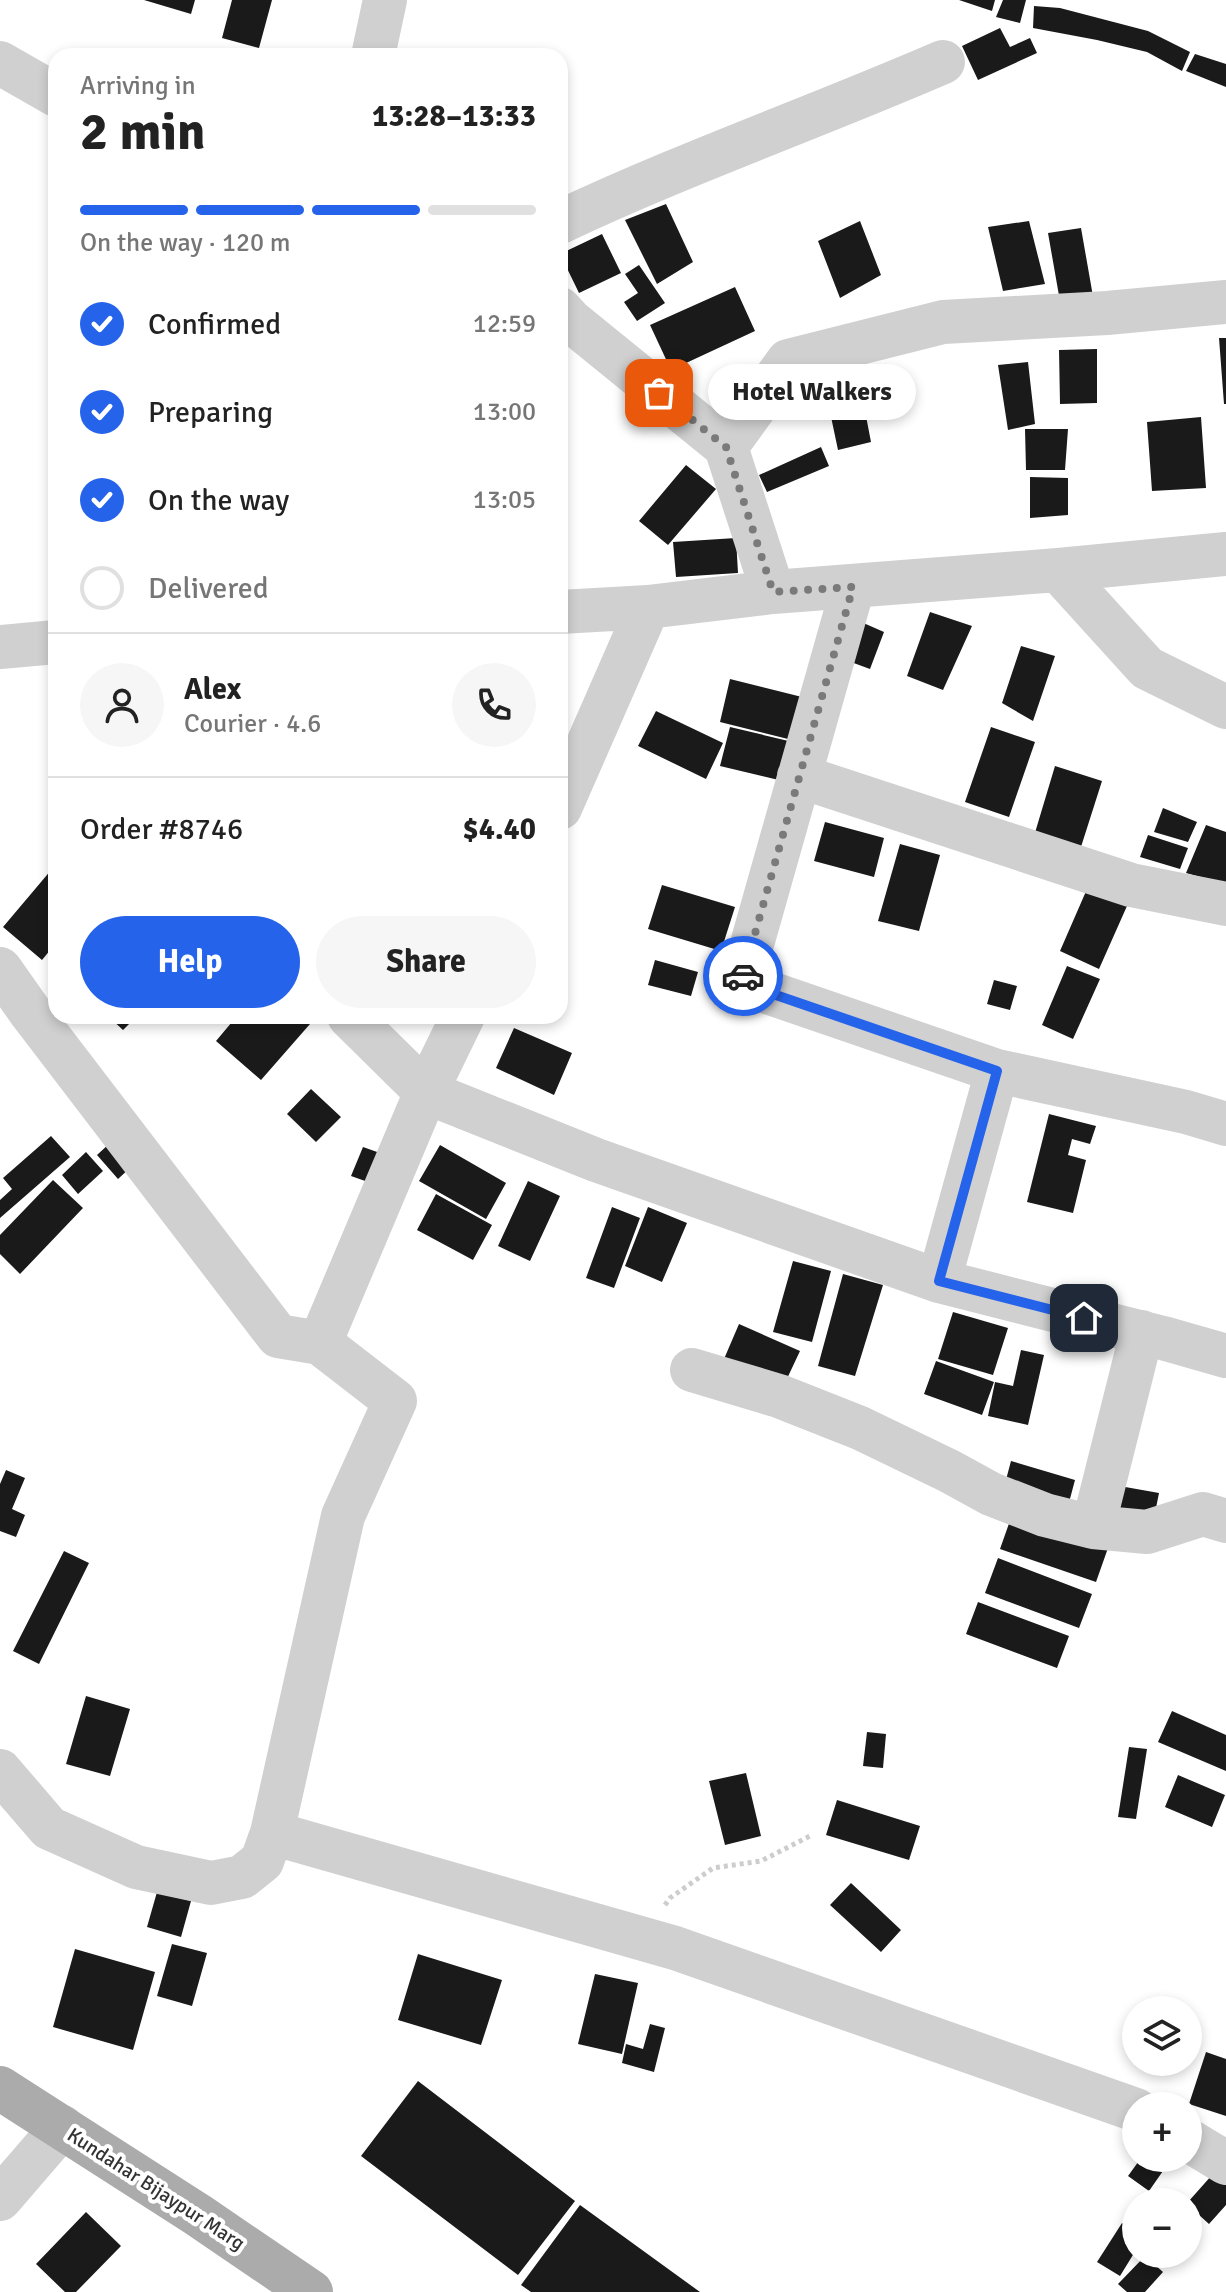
<!DOCTYPE html>
<html lang="en">
<head>
<meta charset="utf-8">
<style>
	:root { --surface:#fff; --page:#f6f6f6; --text:#222; --muted:#767676; --line:#e0e0e0; --accent:#2563eb }
	body { margin:0; font-family:Signika,sans-serif; background:var(--page); color:var(--text); height:100vh; display:flex; flex-direction:column; font-size:30px; white-space:nowrap }
	* { box-sizing:border-box; margin:0 }
	p { font-size:26px; color:var(--muted) }
	.icon { flex:none; width:44px; height:44px; fill:none; stroke:currentColor; stroke-width:2; stroke-linecap:round; stroke-linejoin:round }
	.map { position:relative; flex:1; overflow:hidden }
	.panel { position:absolute; left:48px; top:48px; width:520px; height:976px; display:flex; flex-direction:column; background:var(--surface); border-radius:24px; box-shadow:0 4px 12px #0003 }
	.panel>* { flex:none }
	.tools { position:absolute; left:1122px; top:1996px; display:grid; gap:16px }
	.tools a { display:grid; place-items:center; width:80px; height:80px; border-radius:50%; background:var(--surface); box-shadow:0 4px 12px #0003; font-size:40px }
	.pin { position:absolute; display:grid; place-items:center; width:68px; height:68px; color:#fff; margin:-34px; border-radius:16px; box-shadow:0 4px 12px #0006 }
	.courier { position:absolute; display:grid; place-items:center; width:80px; height:80px; margin:-40px; border:6px solid #2563eb; border-radius:50%; background:#fff; color:#222; box-shadow:0 2px 10px #0007 }
	.bubble { position:absolute; height:56px; border-radius:28px; background:var(--surface); box-shadow:0 4px 12px #0003; font-size:26px; font-weight:700; line-height:56px; text-align:center }
	.summary em { font-style:normal; font-weight:700 }
	.summary div { display:flex; flex-direction:column-reverse }
	.summary { display:flex; align-items:center; justify-content:space-between; height:136px; padding:0 32px }
	h1 { font-size:52px; font-weight:700; line-height:60px }
	.bar { display:grid; grid-template-columns:repeat(4,1fr); gap:12px 8px; align-content:center; height:96px; padding:0 32px }
	.bar i { height:10px; border-radius:6px; background:var(--line) }
	.bar .on { background:var(--accent) }
	.bar p { grid-column:span 4 }
	.line { display:flex; align-items:center; gap:20px; padding:0 32px; border-top:2px solid var(--line) }
	.line div { flex:1 }
	.round { display:grid; place-items:center; flex:none; width:84px; height:84px; border-radius:42px; background:var(--page) }
	ol { padding:0 32px; list-style:none }
	li { display:flex; align-items:center; gap:24px; height:88px }
	li p { margin-inline-start:auto }
	li .icon { padding:8px; border-radius:50%; background:var(--accent); color:#fff; stroke-width:4 }
	li:last-child { color:var(--muted) }
	li i { width:44px; height:44px; border:4px solid var(--line); border-radius:50% }
	.action { display:flex; gap:16px; margin-top:auto; padding:16px 32px }
	.action a { flex:1; height:92px; border-radius:48px; background:var(--accent); color:#fff; font-size:32px; font-weight:700; line-height:92px; text-align:center }
	.action a+a { background:var(--page); color:var(--text) }
	.map>svg:first-child { display:block }
	.building { fill:#1a1a1a }
	.lines { fill:none; stroke-linecap:round; stroke-linejoin:round }
	.path { stroke:#cdcdcd; stroke-width:5; stroke-dasharray:4 4; stroke-linecap:butt }
	.minor { stroke:#d0d0d0; stroke-width:44 }
	.major { stroke:#ababab; stroke-width:44 }
	.done { stroke:#7a7a7a; stroke-width:8; stroke-dasharray:0 14.4 }
	.route { stroke:#2563eb; stroke-width:10 }
	.labels { text-anchor:middle; dominant-baseline:central; stroke-width:8; stroke-linejoin:round; paint-order:stroke }
	.street-label { font-size:20px; fill:#333; stroke:#fff }
</style>
</head>
<body>
<div class="map">
<svg width="1226" height="2292" viewBox="0 0 1226 2292">
	<rect width="100%" height="100%" fill="#fff"/>
	<path class="building" d="M144,0H195L191,14Z
		M232,0H272L259,48L222,38Z
		M959,0H995L992,11Z
		M1003,0H1026L1020,23L996,17Z
		M1034,6L1060,8L1148,31L1190,52L1182,71L1147,52L1097,40L1033,28Z
		M1000,28L1010,47L1030,38L1037,53L978,80L962,46Z
		M1195,54L1226,64V87L1186,71Z
		M666,204L693,262L657,284L625,220Z
		M860,221L881,275L840,298L818,241Z
		M1029,221L1045,284L1003,291L988,227Z
		M1081,228L1094,302L1061,307L1048,233Z
		M602,234L621,273L579,293L560,254Z
		M639,265L665,303L637,321L624,302L638,293L625,274Z
		M735,287L755,331L671,370L650,325Z
		M1219,338H1226V404H1224Z
		M1097,349V403L1060,404L1059,350Z
		M1028,362L1035,424L1008,430L998,365Z
		M860,385L871,442L838,450L826,393Z
		M1201,417L1206,488L1152,491L1147,422Z
		M1025,429H1068L1065,470H1026Z
		M821,447L829,466L767,492L759,475Z
		M686,465L716,489L668,545L639,521Z
		M1030,477L1068,478V515L1030,518Z
		M736,538L738,573L676,577L673,542Z
		M930,612L972,626L943,690L907,676Z
		M852,618L884,632L870,669L840,658Z
		M1021,646L1055,656L1033,721L1002,703Z
		M730,679L802,697L792,740L720,722Z
		M656,711L723,743L706,779L638,746Z
		M730,727L797,743L787,782L720,766Z
		M991,727L1035,742L1009,817L965,802Z
		M1055,766L1102,781L1080,850L1034,836Z
		M1163,808L1197,822L1188,842L1154,832Z
		M825,822L884,838L874,877L814,861Z
		M1206,825L1226,832V884L1186,873Z
		M1148,835L1188,848L1180,869L1140,857Z
		M900,844L940,855L919,931L878,921Z
		M52,869L56,873V943L42,960L3,927Z
		M662,885L735,907L721,951L648,929Z
		M1087,889L1127,906L1099,969L1060,951Z
		M655,960L698,972L691,996L648,985Z
		M1067,966L1100,979L1073,1039L1042,1025Z
		M994,980L1017,986L1010,1010L987,1004Z
		M108,1016H137L123,1030Z
		M237,1016H317L261,1080L216,1041Z
		M514,1028L572,1053L554,1095L496,1068Z
		M311,1089L341,1117L316,1142L287,1114Z
		M1049,1114L1096,1126L1090,1144L1072,1139L1068,1155L1086,1160L1073,1213L1027,1202Z
		M51,1136L70,1157L0,1218V1200L12,1189L3,1178Z
		M110,1143L131,1167L118,1179L97,1155Z
		M440,1145L506,1183L486,1219L419,1181Z
		M363,1147L380,1153L368,1182L351,1176Z
		M86,1152L103,1171L78,1194L62,1175Z
		M53,1180L83,1208L20,1274L0,1254V1235Z
		M528,1181L560,1196L530,1261L498,1246Z
		M436,1194L492,1225L473,1260L417,1230Z
		M612,1207L640,1218L614,1288L586,1278Z
		M648,1207L687,1223L662,1282L625,1266Z
		M793,1261L831,1271L812,1342L773,1332Z
		M843,1274L883,1285L855,1376L818,1366Z
		M953,1312L1008,1328L993,1375L938,1359Z
		M739,1324L800,1351L784,1385L724,1359Z
		M1021,1350L1044,1355L1028,1425L988,1416L995,1382L1013,1386Z
		M936,1361L994,1382L982,1415L924,1394Z
		M1011,1461L1075,1480L1067,1510L1003,1491Z
		M6,1470L25,1478L12,1509L25,1515L16,1537L0,1531V1484Z
		M1114,1485L1159,1493L1152,1528L1107,1520Z
		M1012,1515L1108,1548L1096,1582L1000,1549Z
		M64,1551L89,1563L39,1664L13,1651Z
		M998,1558L1092,1594L1079,1628L985,1593Z
		M978,1602L1069,1636L1057,1668L966,1634Z
		M86,1696L130,1709L110,1776L66,1764Z
		M1172,1711L1226,1735V1771L1158,1742Z
		M867,1732L886,1734L883,1768L863,1766Z
		M1129,1747L1147,1749L1136,1819L1118,1817Z
		M746,1773L761,1836L725,1845L709,1781Z
		M1178,1775L1225,1795L1212,1827L1165,1807Z
		M837,1800L920,1826L909,1860L826,1835Z
		M851,1883L901,1930L881,1952L830,1905Z
		M157,1892L191,1901L181,1937L147,1927Z
		M172,1944L207,1953L192,2006L157,1996Z
		M75,1949L155,1972L133,2050L53,2027Z
		M418,1954L502,1980L481,2045L398,2020Z
		M595,1974L638,1983L622,2054L578,2044Z
		M650,2024L665,2028L654,2072L622,2063L626,2044L643,2049Z
		M1206,2052L1226,2059V2116L1189,2104Z
		M418,2081L575,2201L518,2275L361,2156Z
		M1141,2158H1172L1149,2191L1128,2176Z
		M1220,2166L1226,2171V2205L1209,2224L1188,2205V2202Z
		M580,2205L700,2292H531L521,2285Z
		M86,2212L121,2246L76,2292H65L36,2264Z
		M1122,2223L1136,2232V2250L1120,2276L1097,2262Z
		M1145,2256L1163,2272L1145,2292H1127L1118,2284Z"/>
	<g class="lines">
		<path class="path" d="M665,1905L670,1898L713,1868L761,1861L810,1836"/>
		<path class="minor" d="M373,56L385,0
			M0,63L56,95
			M560,222C685,163 816,117 943,62
			M560,309L571,321L726,447L773,592L1058,570L1226,554
			M726,447L788,361L943,322L1107,313L1226,302
			M1058,570L1147,668L1226,707
			M853,587L741,983L997,1071L1186,1112L1226,1124
			M560,612L648,607L773,592
			M0,647L56,642
			M799,776L1131,885L1226,904
			M560,808L648,607
			M0,969L31,1013L278,1336L320,1343L395,1401L343,1516L272,1833L675,1948L1136,2110
			M349,1016L426,1092L596,1160L939,1281L1163,1338L1226,1356
			M939,1281L997,1071
			M320,1343L426,1092L463,1016
			M692,1370L779,1396L860,1428L949,1471L991,1494L1045,1515L1093,1527L1147,1532L1203,1514L1226,1521
			M1093,1527L1142,1332
			M0,1771L49,1828L136,1867L211,1883L242,1877L262,1861L272,1833
			M1188,2140L1226,2163
			M0,2199L62,2127"/>
		<path class="major" d="M0,2088L198,2215L311,2292"/>
	</g>
	<g class="lines">
		<path class="done" d="M659,393L726,447L773,592L853,587L743,976"/>
		<path class="route" d="M743,976L741,983L997,1071L939,1281L1084,1318"/>
	</g>
	<g class="labels">
		<g class="street-label">
			<text transform="translate(156 2189) rotate(33)">Kundahar Bijaypur Marg</text>
		</g>
	</g>
</svg>
<div class="tools">
<a><svg class="icon" aria-label="layers" viewBox="0 0 24 24"><path d="M12 4l9 5-9 5-9-5zM3 14l9 5 9-5"/></svg></a>
<a>+</a>
<a>−</a>
</div>
<div class="pin" style="left:659px;top:393px;background:#ea580c"><svg class="icon" aria-label="bag" viewBox="0 0 24 24"><path d="M5 8h14l-1 12H6zM9 8a3 3 0 0 1 6 0"/></svg></div>
<div class="pin" style="left:1084px;top:1318px;background:#1f2937"><svg class="icon" aria-label="home" viewBox="0 0 24 24"><path d="M3 11l9-7 9 7M6 9v11h12V9"/></svg></div>
<div class="courier" style="left:743px;top:976px"><svg class="icon" aria-label="car" viewBox="0 0 24 24"><path d="M5 17H2v-5l4-1 3-4h7l3 4 3 1v5h-3M9 17h6M6 11h13"/><circle cx="7" cy="17" r="2"/><circle cx="17" cy="17" r="2"/></svg></div>
<div class="bubble" style="left:708px;top:364px;width:208px">Hotel Walkers</div>
<section class="panel">
<div class="summary"><div><h1>2 min</h1><p>Arriving in</p></div><em>13:28–13:33</em></div>
<div class="bar"><i class="on"></i><i class="on"></i><i class="on"></i><i></i><p>On the way · 120 m</p></div>
<ol>
<li><svg class="icon" aria-label="check" viewBox="0 0 24 24"><path d="M5 12l5 5 9-10"/></svg>Confirmed<p>12:59</p></li>
<li><svg class="icon" aria-label="check" viewBox="0 0 24 24"><path d="M5 12l5 5 9-10"/></svg>Preparing<p>13:00</p></li>
<li><svg class="icon" aria-label="check" viewBox="0 0 24 24"><path d="M5 12l5 5 9-10"/></svg>On the way<p>13:05</p></li>
<li><i></i>Delivered</li>
</ol>
<div class="line" style="height:144px"><a class="round"><svg class="icon" aria-label="person" viewBox="0 0 24 24"><circle cx="12" cy="8" r="4"/><path d="M4 21q1-7 8-7t8 7"/></svg></a><div><b>Alex</b><p>Courier · 4.6</p></div><a class="round"><svg class="icon" aria-label="phone" viewBox="0 0 24 24"><path d="M5 4h4l2 5-3 2q2 4 5 5l2-3 5 2v4C11 20 4 13 5 4z"/></svg></a></div>
<div class="line" style="height:104px"><div>Order #8746</div><b>$4.40</b></div>
<div class="action"><a>Help</a><a>Share</a></div>
</section>
</div>
</body>
</html>
